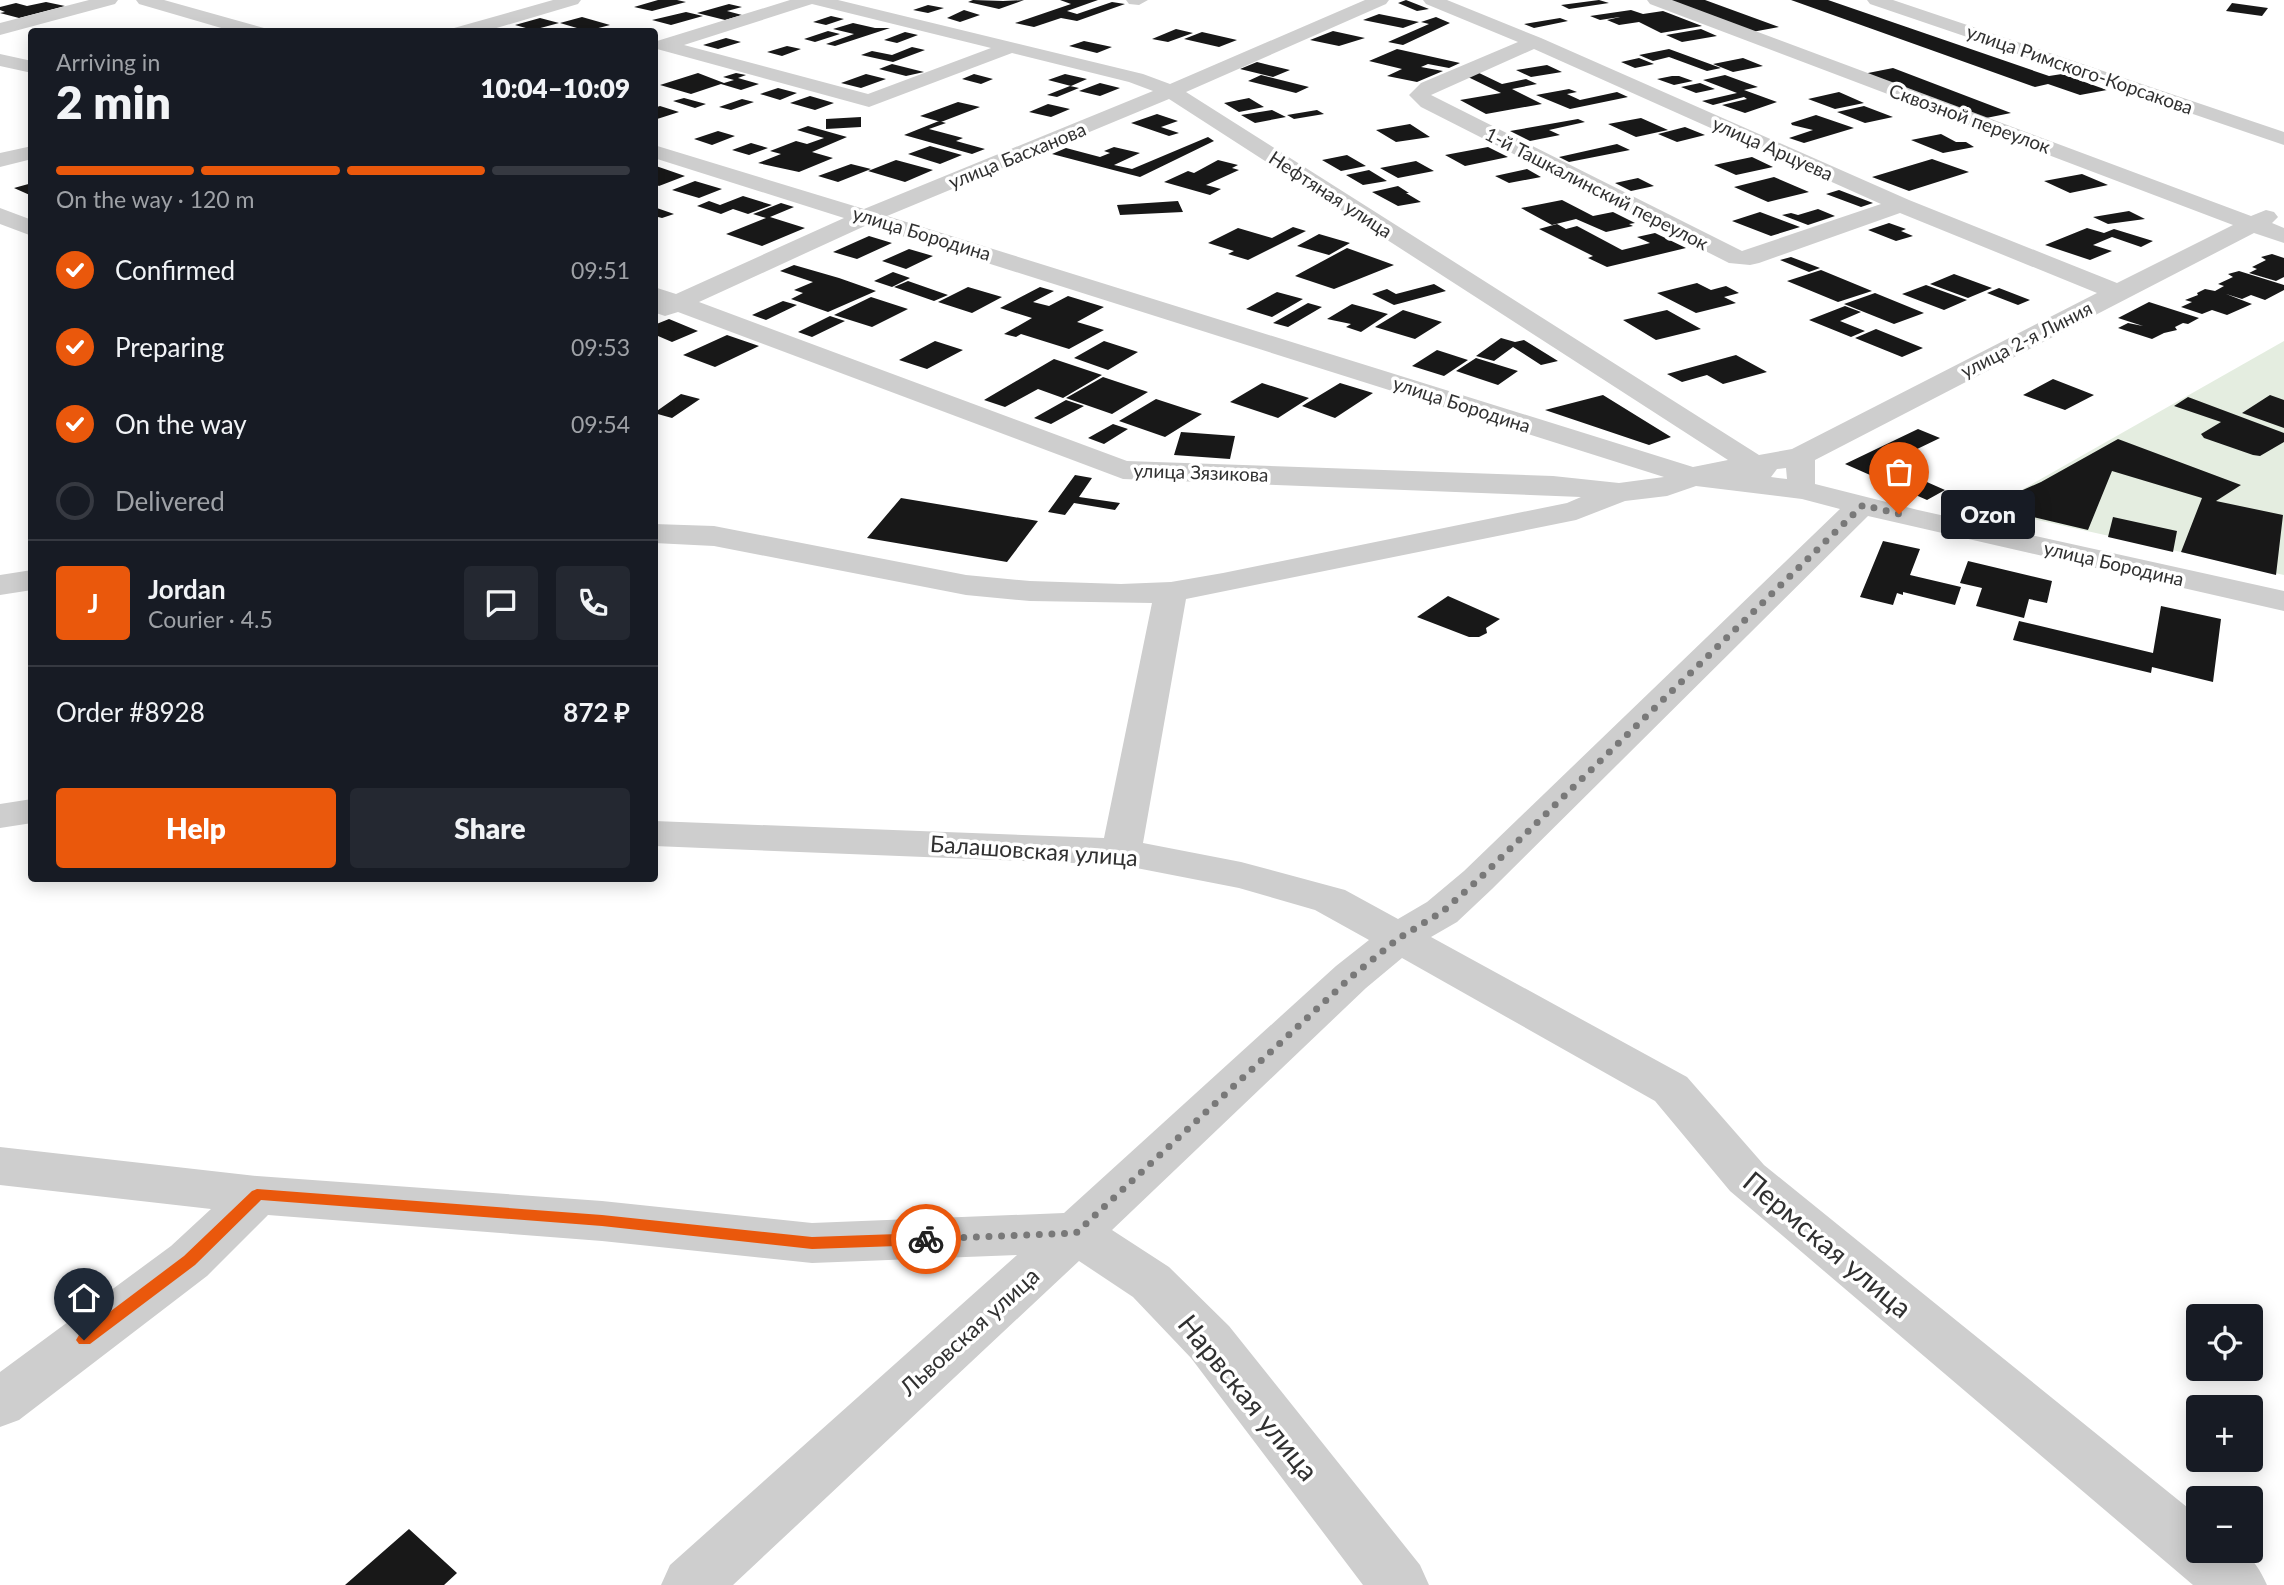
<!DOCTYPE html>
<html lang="en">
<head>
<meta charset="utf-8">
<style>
	:root { --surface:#171b24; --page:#242831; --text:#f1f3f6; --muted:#9ea1a6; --line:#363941; --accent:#ea580c }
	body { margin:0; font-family:Lato,sans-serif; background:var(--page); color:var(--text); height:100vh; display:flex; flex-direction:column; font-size:26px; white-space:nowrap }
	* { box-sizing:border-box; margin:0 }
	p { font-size:23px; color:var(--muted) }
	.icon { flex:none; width:38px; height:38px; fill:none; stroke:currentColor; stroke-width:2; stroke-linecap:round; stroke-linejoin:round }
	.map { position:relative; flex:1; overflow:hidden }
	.drawer { position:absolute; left:28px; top:28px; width:630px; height:854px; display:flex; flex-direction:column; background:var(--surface); border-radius:7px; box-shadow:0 4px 18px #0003 }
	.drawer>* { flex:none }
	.buttons { position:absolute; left:2186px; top:1304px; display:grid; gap:14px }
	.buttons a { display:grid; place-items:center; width:77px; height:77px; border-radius:7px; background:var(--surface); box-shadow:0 4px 18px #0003; font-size:35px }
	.pin { position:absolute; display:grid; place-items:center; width:60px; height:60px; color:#fff; margin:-72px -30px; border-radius:50% 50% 50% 0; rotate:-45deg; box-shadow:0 0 7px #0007 }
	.pin .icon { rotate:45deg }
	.courier { position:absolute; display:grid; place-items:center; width:70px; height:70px; margin:-35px; border:5px solid #ea580c; border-radius:50%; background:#fff; color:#222; box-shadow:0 2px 9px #0007 }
	.bubble { position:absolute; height:49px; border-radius:7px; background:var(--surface); box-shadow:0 4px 18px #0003; font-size:23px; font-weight:800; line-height:49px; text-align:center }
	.summary em { font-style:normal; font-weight:800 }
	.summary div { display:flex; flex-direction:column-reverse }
	.summary { display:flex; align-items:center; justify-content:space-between; height:119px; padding:0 28px }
	h1 { font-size:46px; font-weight:800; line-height:52px }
	.bar { display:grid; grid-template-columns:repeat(4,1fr); gap:10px 7px; align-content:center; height:84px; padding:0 28px }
	.bar i { height:9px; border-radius:5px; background:var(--line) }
	.bar .on { background:var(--accent) }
	.bar p { grid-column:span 4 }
	.line { display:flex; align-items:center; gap:18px; padding:0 28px; border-top:2px solid var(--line) }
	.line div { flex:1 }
	.round { display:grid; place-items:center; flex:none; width:74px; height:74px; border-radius:7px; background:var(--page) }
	ol { padding:0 28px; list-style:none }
	li { display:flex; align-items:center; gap:21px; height:77px }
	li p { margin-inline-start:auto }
	li .icon { padding:7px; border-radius:50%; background:var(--accent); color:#fff; stroke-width:4 }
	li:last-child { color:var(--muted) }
	li i { width:38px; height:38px; border:4px solid var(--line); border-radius:50% }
	.primary-button { display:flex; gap:14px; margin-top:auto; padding:14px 28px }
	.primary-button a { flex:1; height:80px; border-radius:7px; background:var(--accent); color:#fff; font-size:28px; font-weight:800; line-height:80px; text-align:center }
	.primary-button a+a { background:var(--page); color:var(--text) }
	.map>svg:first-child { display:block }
	.green { fill:#e4ede0 }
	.building { fill:#181818 }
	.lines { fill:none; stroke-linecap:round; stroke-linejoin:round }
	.minor { fill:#cecece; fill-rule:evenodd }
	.route { fill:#ea580c }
	.done { stroke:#797979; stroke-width:7; stroke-dasharray:0 12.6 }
	.labels { text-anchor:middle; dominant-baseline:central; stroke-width:7; stroke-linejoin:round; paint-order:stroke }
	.far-street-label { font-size:19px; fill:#313131; stroke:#fff }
	.street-label { font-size:23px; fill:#313131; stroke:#fff }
	.near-street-label { font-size:28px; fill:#313131; stroke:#fff }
</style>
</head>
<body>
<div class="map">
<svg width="2284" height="1585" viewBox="0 0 2284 1585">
	<rect width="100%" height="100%" fill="#fff"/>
	<path class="green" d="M2284,341V575L1988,509Z"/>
	<path class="building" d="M658,0H677L686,2L652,11L634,7Z
		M973,0L1003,1L1024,0L999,9L968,2Z
		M1060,0H1098L1067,11L1077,14L1112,2L1125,4L1077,21L1061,18L1034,27L1015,23L1071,4Z
		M1406,0L1429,9L1417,11L1398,3Z
		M1599,0L1609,3L1569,9L1561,5Z
		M1668,0H1705L1779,27L1752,32Z
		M1791,0H1828L2049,76L2062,74L2107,90L2080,95L2048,84L2035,87Z
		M46,2L65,6L19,18L0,13L5,12L0,10V7L16,3L27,6Z
		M2232,3L2268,8L2262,16L2226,11Z
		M729,4L742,7L727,11L742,15L725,20L697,13Z
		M928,5L944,8L928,13L913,10Z
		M964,10L980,15L960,22L947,18Z
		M1631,10L1643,14L1663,11L1702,26L1661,33L1639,22L1619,25L1607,20L1620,17L1600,20L1590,16Z
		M686,12L703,16L671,25L652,20Z
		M1379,14L1419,22L1403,28L1363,20Z
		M831,16L844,19L826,25L813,22Z
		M582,17L610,25L587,31L560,23Z
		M1436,17L1450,23L1403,45L1388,42L1429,24L1421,22Z
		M540,18L559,23L533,30L515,25Z
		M1560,18L1568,21L1534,28L1524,24Z
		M853,23L875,28H890L835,46L826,44L854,34L833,29Z
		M1176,29L1193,33L1168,42L1152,39Z
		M1701,29L1717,36L1682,42L1666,35Z
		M828,31L840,34L815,42L804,39Z
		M1333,31L1365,38L1339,46L1310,40Z
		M905,32L918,35L897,43L884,40Z
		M1202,32L1237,40L1219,47L1184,39Z
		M726,38L741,42L718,49L703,45Z
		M1084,41L1112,47L1097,53L1069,46Z
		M787,46L801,49L782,56L767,52Z
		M912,47L925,50L893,62L861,55L872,51L892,55Z
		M1397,49L1460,63L1449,68L1428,64L1421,67L1443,71L1417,82L1387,76L1402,69L1369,61Z
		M1669,49L1721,68L1707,71L1669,57L1653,61L1639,55Z
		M1639,58L1654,64L1635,68L1621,62Z
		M1743,58L1763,66L1733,72L1713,64Z
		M1257,62L1290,70L1273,77L1240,69Z
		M892,64L924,72L906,76L879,69Z
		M1547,65L1562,72L1531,77L1516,70Z
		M1893,68L2011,113L1981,119L1863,74Z
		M1477,72L1502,84L1526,79L1537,84L1512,89L1542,104L1486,114L1460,100L1501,93L1468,77Z
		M698,73L724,83L734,80L723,77L736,73L746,75L738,78L759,84L741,90L721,84L691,94L660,85Z
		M866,74L886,79L861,88L841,83Z
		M974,74L993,79L981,84L962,79Z
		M1065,74L1087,79L1071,86L1048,80Z
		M1261,75L1309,87L1296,93L1248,81Z
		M1725,75L1758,87L1744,90L1777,102L1745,113L1722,105L1747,99L1744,97L1713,105L1702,101L1737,93L1703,80Z
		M1672,76H1679L1693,81L1674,85L1657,79Z
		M1100,83L1120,88L1100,96L1079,91Z
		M1700,83L1715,89L1696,93L1681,87Z
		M1070,86L1079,88L1057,97L1047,95Z
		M778,88L797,93L780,100L760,94Z
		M1569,89L1577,92L1567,94L1580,100L1617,92L1628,97L1570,109L1536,95Z
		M1839,92L1864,103L1835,109L1808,99Z
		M810,96L834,103L815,110L790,103Z
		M684,98L706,104L695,108L673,101Z
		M1249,98L1264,107L1239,112L1224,103Z
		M742,99L754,102L731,110L719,107Z
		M958,102L980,107L941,122L920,116Z
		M1048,104L1070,109L1051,117L1029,112Z
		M660,106L679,112L654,120V108Z
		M1864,106L1893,117L1865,123L1837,112Z
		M1272,110L1286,117L1255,123L1241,115Z
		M1317,110L1324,114L1294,119L1287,115Z
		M1157,114L1178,121L1161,127L1179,133L1169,136L1131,123Z
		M1816,115L1854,128L1804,143L1789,138L1813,130L1792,125L1791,123Z
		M861,117V127L826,129V119Z
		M1641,118L1668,130L1636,137L1608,124Z
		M1578,119L1585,122L1549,130L1560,135L1530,141L1510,131Z
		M939,121L946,123L929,129L963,138L956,141L985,149L972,154L904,135Z
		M1410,124L1430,137L1396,142L1376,130Z
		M808,126L847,137L812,152L833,158L799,172L758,163L781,154L770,151L796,141L807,144L824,138L797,130Z
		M1685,127L1705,135L1677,142L1658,134Z
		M718,131L735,136L712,145L694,139Z
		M1941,134L1956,142H1966L1974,147L1943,153L1911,140Z
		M1208,137L1214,141L1140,177L1052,154L1066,148L1100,157L1110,153L1104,151L1114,147L1140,153L1114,165L1132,169Z
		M751,143L768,148L749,155L732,150Z
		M1617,144L1630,150L1569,162L1559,157Z
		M930,146L962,155L940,164L908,154Z
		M1488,147L1508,157L1465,166L1445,155Z
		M1347,155L1366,166L1341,171L1322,160Z
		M1752,157L1773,167L1736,175L1714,165Z
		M1932,159L1969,172L1909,191L1872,177Z
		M896,160L933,170L905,182L868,171Z
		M1218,160L1238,165L1232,168L1239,170L1206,185L1221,189L1210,195L1164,182L1188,171L1194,173Z
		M1416,161L1434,171L1398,178L1380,168Z
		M851,164L871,169L838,182L818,176Z
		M656,166L685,176L659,186L654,184Z
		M1527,169L1541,177L1509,183L1495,176Z
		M1369,170L1387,181L1363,185L1346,175Z
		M2082,174L2108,185L2070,193L2044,181Z
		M1774,177L1809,192L1768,202L1734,187Z
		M1638,178L1654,186L1631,191L1615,183Z
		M695,181L722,189L699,198L672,190Z
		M32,183V196L14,188Z
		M1398,186L1409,193H1406L1421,202L1398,206L1372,192Z
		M1839,190L1873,203L1861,207L1826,194Z
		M743,196L772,205L748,214L733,209L721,214L697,206L709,201L720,205Z
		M1562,200L1593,216L1613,212L1635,223L1629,224L1633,226L1606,232L1576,219L1552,225L1521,208Z
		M1178,201L1183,212L1120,215L1117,205Z
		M781,203L794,207L770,217L805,228L762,246L726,234L766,218L753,214Z
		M654,207L674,214L662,218L654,216Z
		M1818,209L1835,216L1808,225L1782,215L1791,213L1798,215Z
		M2129,211L2145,219L2108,224L2093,217Z
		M1760,212L1800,227L1771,236L1732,221Z
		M1889,223L1906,229L1901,231L1913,236L1896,241L1868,230Z
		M1557,224L1566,229L1577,226L1622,250L1650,243L1637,237L1655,233L1686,248L1607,267L1588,258L1593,256L1539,229Z
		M1293,227L1306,231L1248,260L1228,254L1234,251L1208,243L1238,228L1272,238Z
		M2087,228L2104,233L2114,229L2153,241L2141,247L2112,237L2093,245L2112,251L2090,260L2045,245Z
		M1319,234L1350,243L1329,255L1297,246Z
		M869,236L892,243L857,259L833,252Z
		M1347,248L1394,265L1334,289L1295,276Z
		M909,249L933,256L906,269L882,261Z
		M2272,254L2284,258V277L2276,281L2249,273L2257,269L2252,267L2266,260L2261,257Z
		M1791,257L1820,268L1809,272L1780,260Z
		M794,265L839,278L876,291L828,312L791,299L803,293L794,290L813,282L780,271Z
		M1821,270L1872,291L1838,302L1787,281Z
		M2239,271L2284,285V290L2265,300L2251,295L2242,299L2226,294L2252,304L2227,315L2212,310L2202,314L2181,307L2192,302L2185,300L2198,295L2197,293L2205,289L2215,291L2224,286L2218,284L2233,277L2228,274Z
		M893,272L910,278L892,287L874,281Z
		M1954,274L1992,288L1968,298L1930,284Z
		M908,281L948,295L934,301L894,287Z
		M1697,283L1711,290L1726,286L1739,293L1724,297L1736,303L1696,313L1657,293Z
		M1434,284L1446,291L1394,305L1372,294L1387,289L1396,294Z
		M1926,285L1967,300L1944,310L1902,294Z
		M968,287L1002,297L972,313L938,302Z
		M1040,287L1054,291L1033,302L1049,306L1068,296L1104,307L1077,322L1104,330L1069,349L1021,334L1016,337L1004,334L1032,318L1000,308Z
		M1999,288L2030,300L2018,305L1987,293Z
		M1277,292L1303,299L1272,317L1246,309Z
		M1875,293L1924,313L1894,324L1844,304Z
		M871,297L908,309L872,327L834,315Z
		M783,301L797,305L766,320L752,315Z
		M2149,302L2199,318L2188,324L2183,323L2175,327L2177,330L2164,333L2152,339L2118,328L2128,323L2143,326L2118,318Z
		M1308,303L1322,307L1288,327L1273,323Z
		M1352,304L1388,314L1361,332L1346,327L1351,324L1327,319Z
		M1845,306L1861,312L1840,321L1865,331L1851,337L1809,320Z
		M1403,310L1442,322L1415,339L1375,327Z
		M1667,310L1701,329L1656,340L1623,320Z
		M830,316L845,321L812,337L798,332Z
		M669,319L698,331L672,342L658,336L654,338V325Z
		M1876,329L1923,348L1902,357L1855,338Z
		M727,335L759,346L715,367L683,355Z
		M1501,338L1515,342L1524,340L1558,361L1541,365L1513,347L1494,361L1476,356Z
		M935,341L963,350L927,369L899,360Z
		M1104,341L1138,352L1108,370L1074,358Z
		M1437,350L1468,360L1444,376L1412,366Z
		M1736,355L1767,372L1723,384L1707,375L1682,382L1667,374Z
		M1476,358L1518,371L1498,385L1456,371Z
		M1054,359L1102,375L1063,398L1038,389L1005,407L984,400Z
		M1103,377L1148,392L1112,414L1066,398Z
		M2053,379L2094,395L2065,410L2023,395Z
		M1262,383L1309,398L1278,418L1230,402Z
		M1340,383L1373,393L1335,418L1302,406Z
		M681,394L700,399L672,418L654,413Z
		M1603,395L1671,437L1649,445L1545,410Z
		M2270,395L2284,400V428L2242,413Z
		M2188,397L2284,433V442L2260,456L2253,455L2204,438L2201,434L2221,422L2174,406Z
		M1156,399L1202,414L1165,437L1119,421Z
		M1066,400L1084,406L1051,424L1034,418Z
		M1113,424L1128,429L1104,444L1088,438Z
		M1918,429L1940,438L1886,464L1945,490L1927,500L1845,464Z
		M1181,432L1235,436L1230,459L1174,455Z
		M2118,439L2241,485L2216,501L2283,515L2276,575L2181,552L2202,498L2112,471L2088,530L1987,506L2041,482Z
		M1075,475L1092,478L1079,497L1120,503L1115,510L1074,503L1065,515L1048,512Z
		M901,498L1038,521L1007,562L867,538Z
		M2113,517L2177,531L2173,552L2108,537Z
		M1883,541L1920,549L1910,575L1961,587L1955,605L1903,592V595L1897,593L1893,605L1860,597Z
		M1968,561L2052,581L2047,603L2029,599L2024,618L1976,606L1982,588L1960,583Z
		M1448,596L1500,619L1486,628L1487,633L1479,637H1469L1417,617Z
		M2161,606L2221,619L2213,682L2152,667L2151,673L2013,640L2019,621L2153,653Z
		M409,1529L457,1573L444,1585H345Z"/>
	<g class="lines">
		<path class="minor" d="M89,0H118L115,4L0,35V23Z
			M136,0H164L264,28L266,32H235L139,4Z
			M553,0H581L578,4L483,32H452L454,28Z
			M790,0H838L1143,74L1170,84L1365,0H1389L1386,4L1186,92L1759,455L1792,449L2097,293L1900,213L1759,263L1750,265L1729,263L1421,107L1409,95L1421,83L1518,42L1426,4L1423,0H1447L1541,38L1909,200L2117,283L2233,225L1650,4L1647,0H1672L2251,216L2266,210L2274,212L2278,217L2272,223L2284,228V243L2254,233L1815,460V484L1918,510L2284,591V611L1868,516L1492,889L1457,922L1431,937L1687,1077L1764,1165L2198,1516V1550C2237,1550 2249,1545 2267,1585H2193L1730,1191L1655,1101L1402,958L1366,988L1112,1230L1169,1267L1229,1326L1420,1565L1429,1585H1363L1191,1358L1133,1297L1079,1261L733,1585H661L670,1565L1017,1255L812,1263L602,1241L268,1215L207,1276L19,1420L0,1427V1372L171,1246L211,1209L0,1185V1147L257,1176L602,1201L812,1223L1064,1213L1336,966L1369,940L1315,910L1239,888L1121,865L654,846V821L1104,838L1152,603L1030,601L966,595L714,546L654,543V524L714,526L966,575L1030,581L1121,584L1171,582L1223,573L1567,503L1581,497L1123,479L678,312L665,316L656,313L654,287L676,294L844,218L654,158V145L864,209L1153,91L1129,82L1012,53L869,107L657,49L655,45L657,41ZM812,4L816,5L991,48L868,94L684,45ZM1534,49L1881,204L1742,251L1431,95ZM1169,99L1728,460L1693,467L887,216ZM867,225L1664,477L1619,483L1553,476L1127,461L699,302ZM1786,468L1787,479L1771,477L1777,469ZM1696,486L1802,499L1840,509L1464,871L1427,902L1398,919L1345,890L1241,862L1143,843L1186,599L1576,520L1625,501L1667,496Z
			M1126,0H1148L1139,5L1129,4Z
			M1867,0H1893L2284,132V145L1870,4Z
			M0,54L32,61V73L0,66Z
			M32,146V159L0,167V153Z
			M0,208L32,220V236L0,224Z
			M32,570V590L0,595V575Z
			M32,799V823L0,828V804Z"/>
	</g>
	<path class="route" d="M257,1189L602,1215L812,1237L926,1233L934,1239L926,1245L812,1249L602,1226L261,1200L195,1265L90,1344H79L76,1340L79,1335L184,1256L252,1191Z"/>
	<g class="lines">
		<path class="done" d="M926,1239L1076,1233L1351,977L1399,938L1442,912L1478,880L1863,505L1899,514"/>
	</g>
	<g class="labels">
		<g class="far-street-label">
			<text transform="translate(2080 69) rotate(19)">улица Римского-Корсакова</text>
			<text transform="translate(1970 118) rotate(20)">Сквозной переулок</text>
			<text transform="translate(1773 148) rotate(24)">улица Арцуева</text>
			<text transform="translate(1017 155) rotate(-22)">улица Басханова</text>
			<text transform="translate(1597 188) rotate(27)">1-й Ташкалинский переулок</text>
			<text transform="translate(1331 194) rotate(33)">Нефтяная улица</text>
			<text transform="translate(922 233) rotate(17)">улица Бородина</text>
			<text transform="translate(2026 339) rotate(-27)">улица 2-я Линия</text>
			<text transform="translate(1462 404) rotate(18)">улица Бородина</text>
			<text transform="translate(1201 472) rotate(2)">улица Зязикова</text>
			<text transform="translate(2114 563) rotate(13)">улица Бородина</text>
		</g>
		<g class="street-label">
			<text transform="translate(1034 850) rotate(4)">Балашовская улица</text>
			<text transform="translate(969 1331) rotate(-42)">Львовская улица</text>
		</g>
		<g class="near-street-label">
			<text transform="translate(1828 1244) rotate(40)">Пермская улица</text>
			<text transform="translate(1249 1397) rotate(51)">Нарвская улица</text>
		</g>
	</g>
</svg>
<div class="buttons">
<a><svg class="icon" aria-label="locate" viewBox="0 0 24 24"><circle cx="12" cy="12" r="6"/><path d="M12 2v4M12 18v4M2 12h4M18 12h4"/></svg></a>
<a>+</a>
<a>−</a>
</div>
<div class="pin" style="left:1899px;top:514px;background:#ea580c"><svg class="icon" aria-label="bag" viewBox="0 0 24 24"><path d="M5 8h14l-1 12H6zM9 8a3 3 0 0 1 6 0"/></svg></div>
<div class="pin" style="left:84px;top:1340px;background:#1f2937"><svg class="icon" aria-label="home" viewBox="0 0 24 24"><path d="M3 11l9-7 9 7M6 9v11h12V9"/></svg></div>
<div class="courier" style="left:926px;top:1239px"><svg class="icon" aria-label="bike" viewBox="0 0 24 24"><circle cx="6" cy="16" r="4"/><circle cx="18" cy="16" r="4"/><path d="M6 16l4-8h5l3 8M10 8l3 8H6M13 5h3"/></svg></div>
<div class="bubble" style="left:1941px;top:490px;width:94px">Ozon</div>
<section class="drawer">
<div class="summary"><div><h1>2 min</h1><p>Arriving in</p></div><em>10:04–10:09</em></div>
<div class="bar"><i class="on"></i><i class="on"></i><i class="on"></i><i></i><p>On the way · 120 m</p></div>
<ol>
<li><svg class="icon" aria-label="check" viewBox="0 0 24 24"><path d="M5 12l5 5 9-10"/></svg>Confirmed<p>09:51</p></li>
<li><svg class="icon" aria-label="check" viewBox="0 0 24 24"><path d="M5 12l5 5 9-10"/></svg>Preparing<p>09:53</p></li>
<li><svg class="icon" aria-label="check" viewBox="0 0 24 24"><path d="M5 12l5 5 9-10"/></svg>On the way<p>09:54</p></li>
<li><i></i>Delivered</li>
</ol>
<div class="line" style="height:126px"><b class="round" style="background:var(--accent);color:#fff">J</b><div><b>Jordan</b><p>Courier · 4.5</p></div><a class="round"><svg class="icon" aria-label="chat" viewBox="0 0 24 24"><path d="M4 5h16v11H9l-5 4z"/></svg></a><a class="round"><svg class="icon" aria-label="phone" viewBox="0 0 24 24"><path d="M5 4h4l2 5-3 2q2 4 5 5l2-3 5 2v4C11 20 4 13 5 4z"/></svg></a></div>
<div class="line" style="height:91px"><div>Order #8928</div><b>872 ₽</b></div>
<div class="primary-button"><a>Help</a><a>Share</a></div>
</section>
</div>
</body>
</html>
